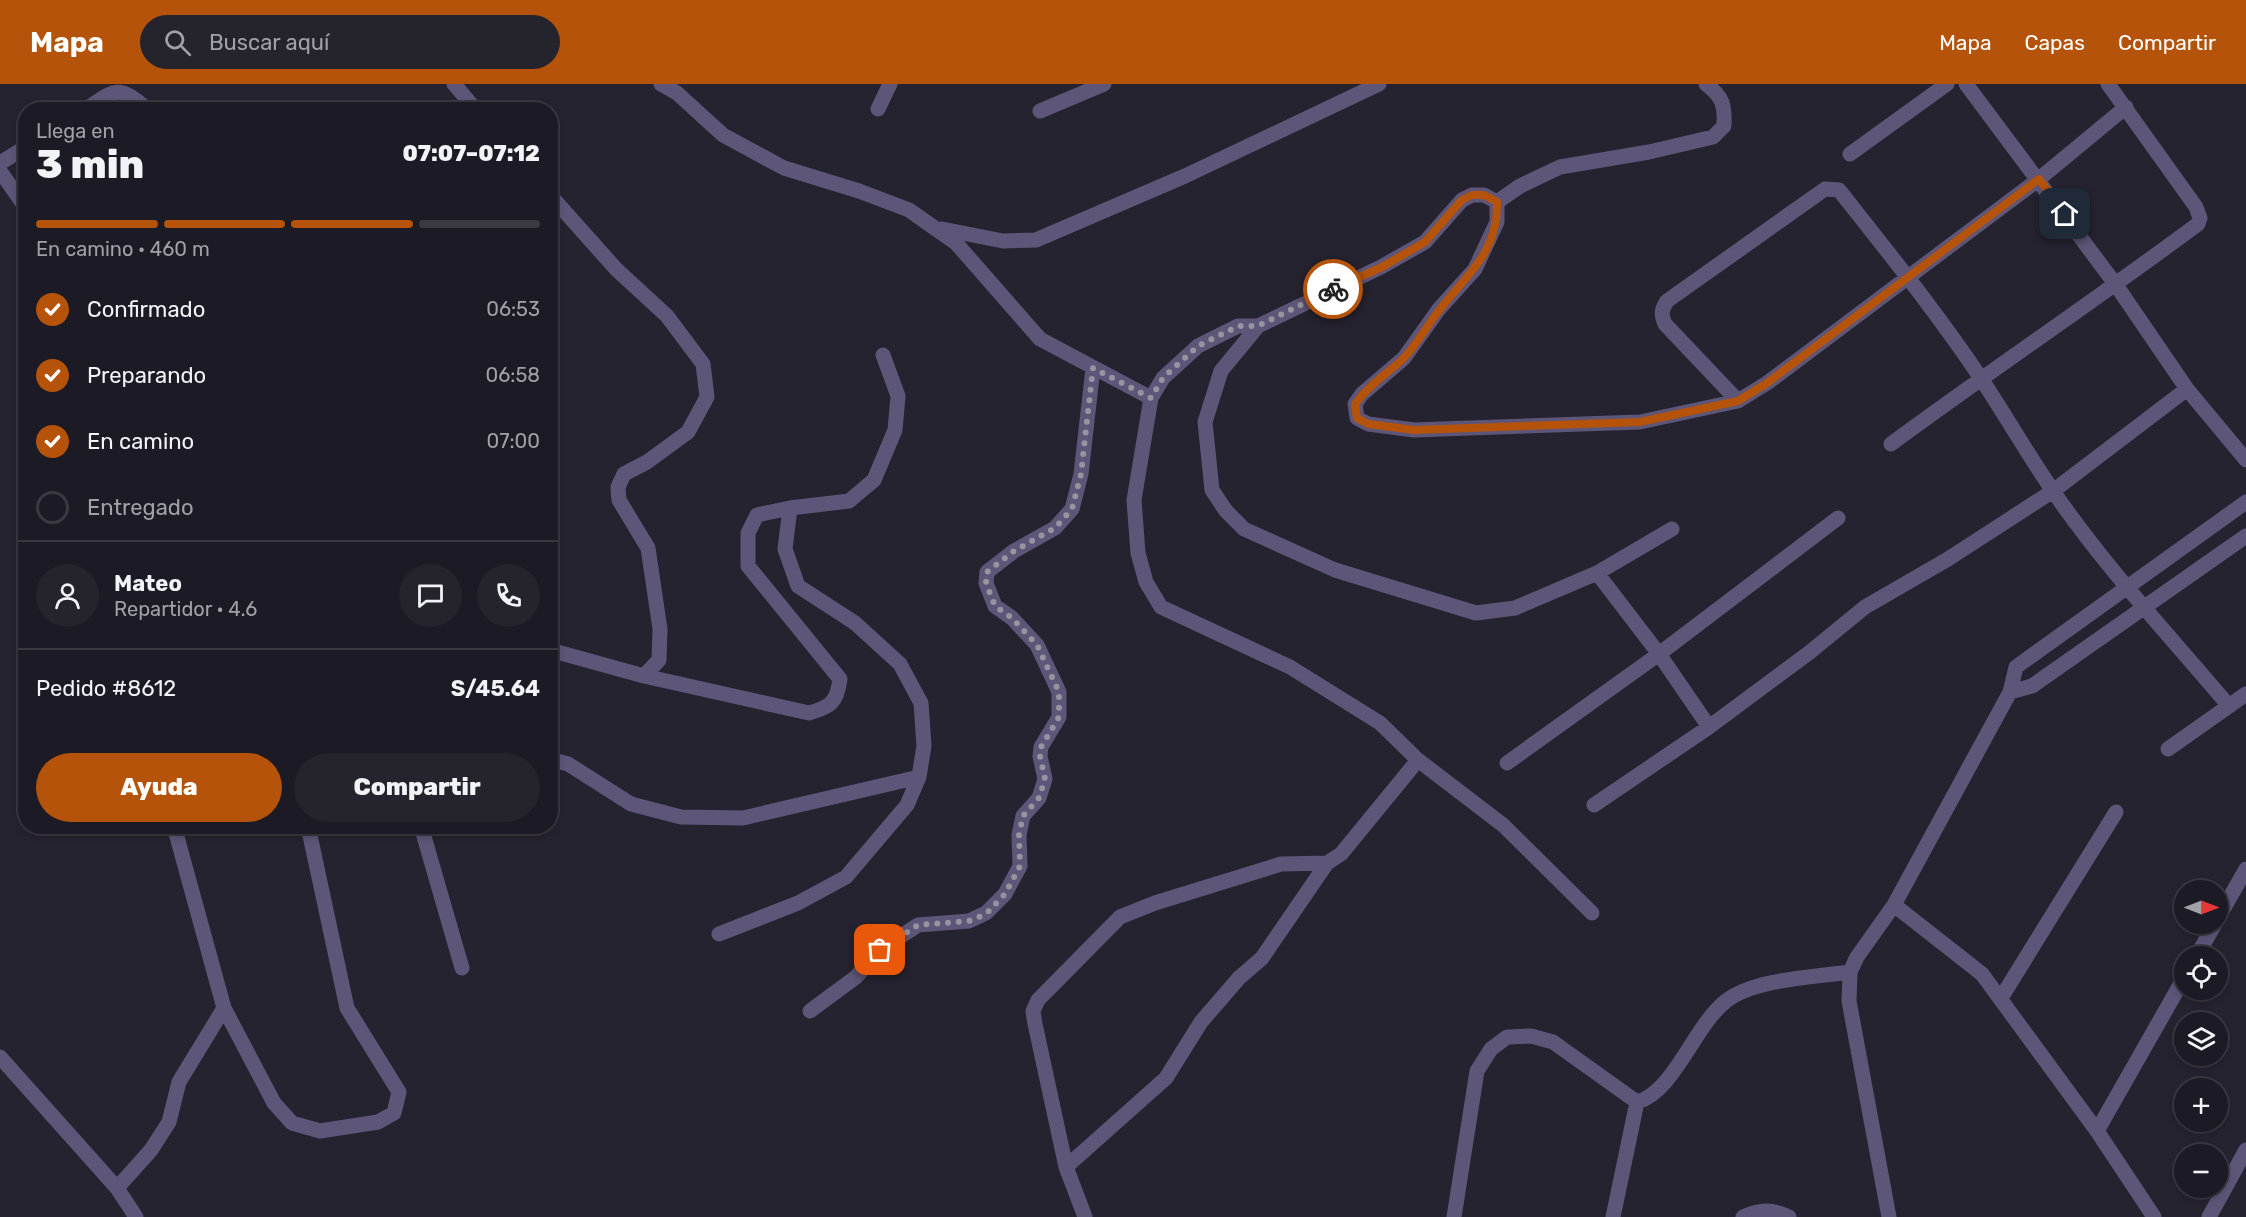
<!DOCTYPE html>
<html lang="es">
<head>
<meta charset="utf-8">
<style>
	:root { --surface:#1c1a24; --page:#25232c; --text:#f1f3f6; --muted:#a0a1a6; --line:#3a3841; --accent:#b45309 }
	body { margin:0; font-family:Rubik,sans-serif; background:var(--page); color:var(--text); height:100vh; display:flex; flex-direction:column; font-size:22px; white-space:nowrap }
	* { box-sizing:border-box; margin:0 }
	p { font-size:20px; color:var(--muted) }
	.icon { flex:none; width:33px; height:33px; fill:none; stroke:currentColor; stroke-width:2; stroke-linecap:round; stroke-linejoin:round }
	.map { position:relative; flex:1; overflow:hidden }
	.panel { position:absolute; left:18px; top:18px; width:540px; height:732px; display:flex; flex-direction:column; background:var(--surface); border-radius:24px; box-shadow:0 3px 9px #0003,0 0 0 2px var(--line) }
	.panel>* { flex:none }
	.needle { width:39px; rotate:90deg }
	.fabs { position:absolute; left:2174px; top:796px; display:grid; gap:12px }
	.fabs a { display:grid; place-items:center; width:54px; height:54px; border-radius:50%; background:var(--surface); box-shadow:0 3px 9px #0003,0 0 0 2px var(--line); font-size:30px }
	.pin { position:absolute; display:grid; place-items:center; width:51px; height:51px; color:#fff; margin:-26px; border-radius:12px; box-shadow:0 3px 9px #0006 }
	.courier { position:absolute; display:grid; place-items:center; width:60px; height:60px; margin:-30px; border:4px solid #b45309; border-radius:50%; background:#fff; color:#222; box-shadow:0 2px 8px #0007 }
	.headline em { font-style:normal; font-weight:800 }
	.headline div { display:flex; flex-direction:column-reverse }
	.headline { display:flex; align-items:center; justify-content:space-between; height:102px; padding:0 18px }
	h1 { font-size:39px; font-weight:800; line-height:45px }
	.bar { display:grid; grid-template-columns:repeat(4,1fr); gap:9px 6px; align-content:center; height:72px; padding:0 18px }
	.bar i { height:8px; border-radius:4px; background:var(--line) }
	.bar .selected { background:var(--accent) }
	.bar p { grid-column:span 4 }
	.line { display:flex; align-items:center; gap:15px; padding:0 18px; border-top:2px solid var(--line) }
	.line div { flex:1 }
	.round { display:grid; place-items:center; flex:none; width:63px; height:63px; border-radius:32px; background:var(--page) }
	ol { padding:0 18px; list-style:none }
	li { display:flex; align-items:center; gap:18px; height:66px }
	li p { margin-inline-start:auto }
	li .icon { padding:6px; border-radius:50%; background:var(--accent); color:#fff; stroke-width:4 }
	li:last-child { color:var(--muted) }
	li i { width:33px; height:33px; border:3px solid var(--line); border-radius:50% }
	.primary-button { display:flex; gap:12px; margin-top:auto; padding:12px 18px }
	.primary-button a { flex:1; height:69px; border-radius:36px; background:var(--accent); color:#fff; font-size:24px; font-weight:800; line-height:69px; text-align:center }
	.primary-button a+a { background:var(--page); color:var(--text) }
	header { display:flex; align-items:center; gap:36px; box-sizing:border-box; height:84px; padding:0 30px; background:var(--accent); color:#fff }
	header strong { font-size:28px }
	nav { display:flex; gap:33px; margin-inline-start:auto; font-size:21px }
	.search { width:420px; height:54px; background:var(--page); display:flex; align-items:center; gap:15px; box-sizing:border-box; padding:0 21px; border-radius:33px; color:var(--muted); font-size:22px }
	.map>svg:first-child { display:block }
	.lines { fill:none; stroke-linecap:round; stroke-linejoin:round }
	.minor { stroke:#5d5678; stroke-width:15 }
	.done { stroke:#96949e; stroke-width:6; stroke-dasharray:0 10.8 }
	.route { stroke:#b45309; stroke-width:8 }
</style>
</head>
<body>
<header>
<strong>Mapa</strong>
<div class="search"><svg class="icon" aria-label="search" viewBox="0 0 24 24"><circle cx="10" cy="10" r="6"/><path d="M15 15l6 6"/></svg>Buscar aquí</div>
<nav><a>Mapa</a><a>Capas</a><a>Compartir</a></nav>
</header>
<div class="map">
<svg width="2246" height="1133" viewBox="0 0 2246 1133">
	<rect width="100%" height="100%" fill="#262330"/>
	<g class="lines">
		<path class="minor" d="M454,0L476,26
			M661,0L677,9L723,51L784,84L859,107L909,126L956,159L1040,255L1151,314
			M1966,0L2116,201L2187,305L2246,376
			M878,25L890,0
			M85,26C116,5 118,0 148,26
			M1040,27L1104,0
			M1850,70L1947,0
			M0,79L26,63
			M0,87L26,124
			M550,111L616,185L667,232L703,280L707,313L688,348L647,378L624,390L618,403L619,416L648,464L660,545L659,576L644,592
			M1497,118L1520,102L1560,83L1649,68L1713,53L1724,42C1725,21 1723,13 1706,0
			M942,145L1003,157L1036,156L1185,92L1379,0
			M1258,242H1238L1198,262L1163,294L1151,314L1134,416L1138,469L1146,498L1161,523L1290,583L1380,639L1418,676L1503,741L1592,829
			M1738,317L1665,240C1661,231 1661,226 1667,217L1825,105L1839,106C1888,168 1938,230 1982,296C2006,332 2028,371 2053,407C2105,483 2169,551 2229,622
			M1891,360C1993,285 2097,215 2198,140L2200,134L2196,123L2108,0
			M2246,418L2016,583L2010,608L2032,602L2246,452
			M1672,445L1597,489L1515,524L1476,529L1335,486L1244,445L1226,427L1212,406L1205,338L1221,287L1258,242L1381,183L1425,158L1462,116L1472,111H1484L1497,118V138L1475,185L1439,225L1404,274L1362,310L1355,320L1357,334L1368,340L1414,346L1640,338L1738,317L1767,299L2039,95L2126,23
			M1597,489L1659,570L1709,643
			M550,566L644,592L809,629C831,623 837,618 840,595L748,482V449L757,431L790,424L849,417L874,396L895,346L898,312L883,271
			M2168,665L2246,610
			M550,675L568,680L631,720L681,733L743,734L919,693
			M1507,679L1659,570L1838,434
			M1594,721L1709,643L1810,568L1865,523L1948,475L2053,407L2187,305
			M174,742L224,924L274,1019L292,1039L320,1047L378,1038L394,1029L399,1008L347,924L308,742
			M421,742L462,884
			M1894,821L1982,890L2097,1047L2154,1133
			M2217,836L2246,785
			M719,850L798,819L846,793L907,721L919,693L924,662L921,619L900,580L855,539L798,502L785,465L790,424
			M2196,873L2215,840
			M2001,914L2116,728
			M810,927L856,893L880,866L918,841L969,837L986,829L1005,810L1020,782L1019,751L1023,732L1039,714L1045,695L1040,672L1041,663L1059,633V608L1037,561L1012,534L995,522L986,499L987,488L1014,467L1055,444L1072,425L1081,390L1093,284
			M0,973L117,1104L136,1133
			M2097,1047L2184,894
			M1066,1083L1166,994L1201,938L1239,894L1262,874L1327,779
			M117,1104L151,1066L169,1038L179,998L224,924
			M1085,1133L1066,1083L1035,940L1033,927L1038,916L1120,833L1155,819L1281,780L1327,779L1341,770L1418,676
			M1454,1133L1477,987L1491,965L1507,953L1531,952L1553,958L1637,1018C1674,1008 1694,942 1726,917C1754,895 1814,893 1850,888
			M1613,1133L1637,1018
			M1743,1133C1760,1125 1772,1125 1789,1133
			M1889,1133L1849,917L1850,888L1857,873L1894,821L2010,608
			M2209,1133L2246,1066"/>
	</g>
	<g class="lines">
		<path class="done" d="M880,866L918,841L969,837L986,830L1005,810L1020,782L1019,751L1023,732L1039,714L1045,695L1040,672L1041,663L1059,633V608L1037,561L1012,534L995,522L986,499L987,488L1014,467L1055,444L1072,425L1081,390L1093,284L1151,314L1163,294L1198,262L1238,242H1258L1333,205"/>
		<path class="route" d="M1333,205L1382,183L1425,158L1462,116L1472,111H1484L1497,118C1498,171 1466,190 1438,228C1426,243 1416,262 1402,276C1386,290 1368,302 1355,320L1357,334L1368,340L1414,346L1640,338L1738,317L1767,299L2039,95L2065,130"/>
	</g>
</svg>
<div class="fabs">
<a><svg class="needle" viewBox="-14 -14 28 28"><path d="M0-13l5 13h-10z" fill="#e53935"/><path d="M0 13l5-13h-10z" fill="#a0a1a6"/></svg></a>
<a><svg class="icon" aria-label="locate" viewBox="0 0 24 24"><circle cx="12" cy="12" r="6"/><path d="M12 2v4M12 18v4M2 12h4M18 12h4"/></svg></a>
<a><svg class="icon" aria-label="layers" viewBox="0 0 24 24"><path d="M12 4l9 5-9 5-9-5zM3 14l9 5 9-5"/></svg></a>
<a>+</a>
<a>−</a>
</div>
<div class="pin" style="left:880px;top:866px;background:#ea580c"><svg class="icon" aria-label="bag" viewBox="0 0 24 24"><path d="M5 8h14l-1 12H6zM9 8a3 3 0 0 1 6 0"/></svg></div>
<div class="pin" style="left:2065px;top:130px;background:#1f2937"><svg class="icon" aria-label="home" viewBox="0 0 24 24"><path d="M3 11l9-7 9 7M6 9v11h12V9"/></svg></div>
<div class="courier" style="left:1333px;top:205px"><svg class="icon" aria-label="bike" viewBox="0 0 24 24"><circle cx="6" cy="16" r="4"/><circle cx="18" cy="16" r="4"/><path d="M6 16l4-8h5l3 8M10 8l3 8H6M13 5h3"/></svg></div>
<section class="panel">
<div class="headline"><div><h1>3 min</h1><p>Llega en</p></div><em>07:07–07:12</em></div>
<div class="bar"><i class="selected"></i><i class="selected"></i><i class="selected"></i><i></i><p>En camino · 460 m</p></div>
<ol>
<li><svg class="icon" aria-label="check" viewBox="0 0 24 24"><path d="M5 12l5 5 9-10"/></svg>Confirmado<p>06:53</p></li>
<li><svg class="icon" aria-label="check" viewBox="0 0 24 24"><path d="M5 12l5 5 9-10"/></svg>Preparando<p>06:58</p></li>
<li><svg class="icon" aria-label="check" viewBox="0 0 24 24"><path d="M5 12l5 5 9-10"/></svg>En camino<p>07:00</p></li>
<li><i></i>Entregado</li>
</ol>
<div class="line" style="height:108px"><a class="round"><svg class="icon" aria-label="person" viewBox="0 0 24 24"><circle cx="12" cy="8" r="4"/><path d="M4 21q1-7 8-7t8 7"/></svg></a><div><b>Mateo</b><p>Repartidor · 4.6</p></div><a class="round"><svg class="icon" aria-label="chat" viewBox="0 0 24 24"><path d="M4 5h16v11H9l-5 4z"/></svg></a><a class="round"><svg class="icon" aria-label="phone" viewBox="0 0 24 24"><path d="M5 4h4l2 5-3 2q2 4 5 5l2-3 5 2v4C11 20 4 13 5 4z"/></svg></a></div>
<div class="line" style="height:78px"><div>Pedido #8612</div><b>S/45.64</b></div>
<div class="primary-button"><a>Ayuda</a><a>Compartir</a></div>
</section>
</div>
</body>
</html>
